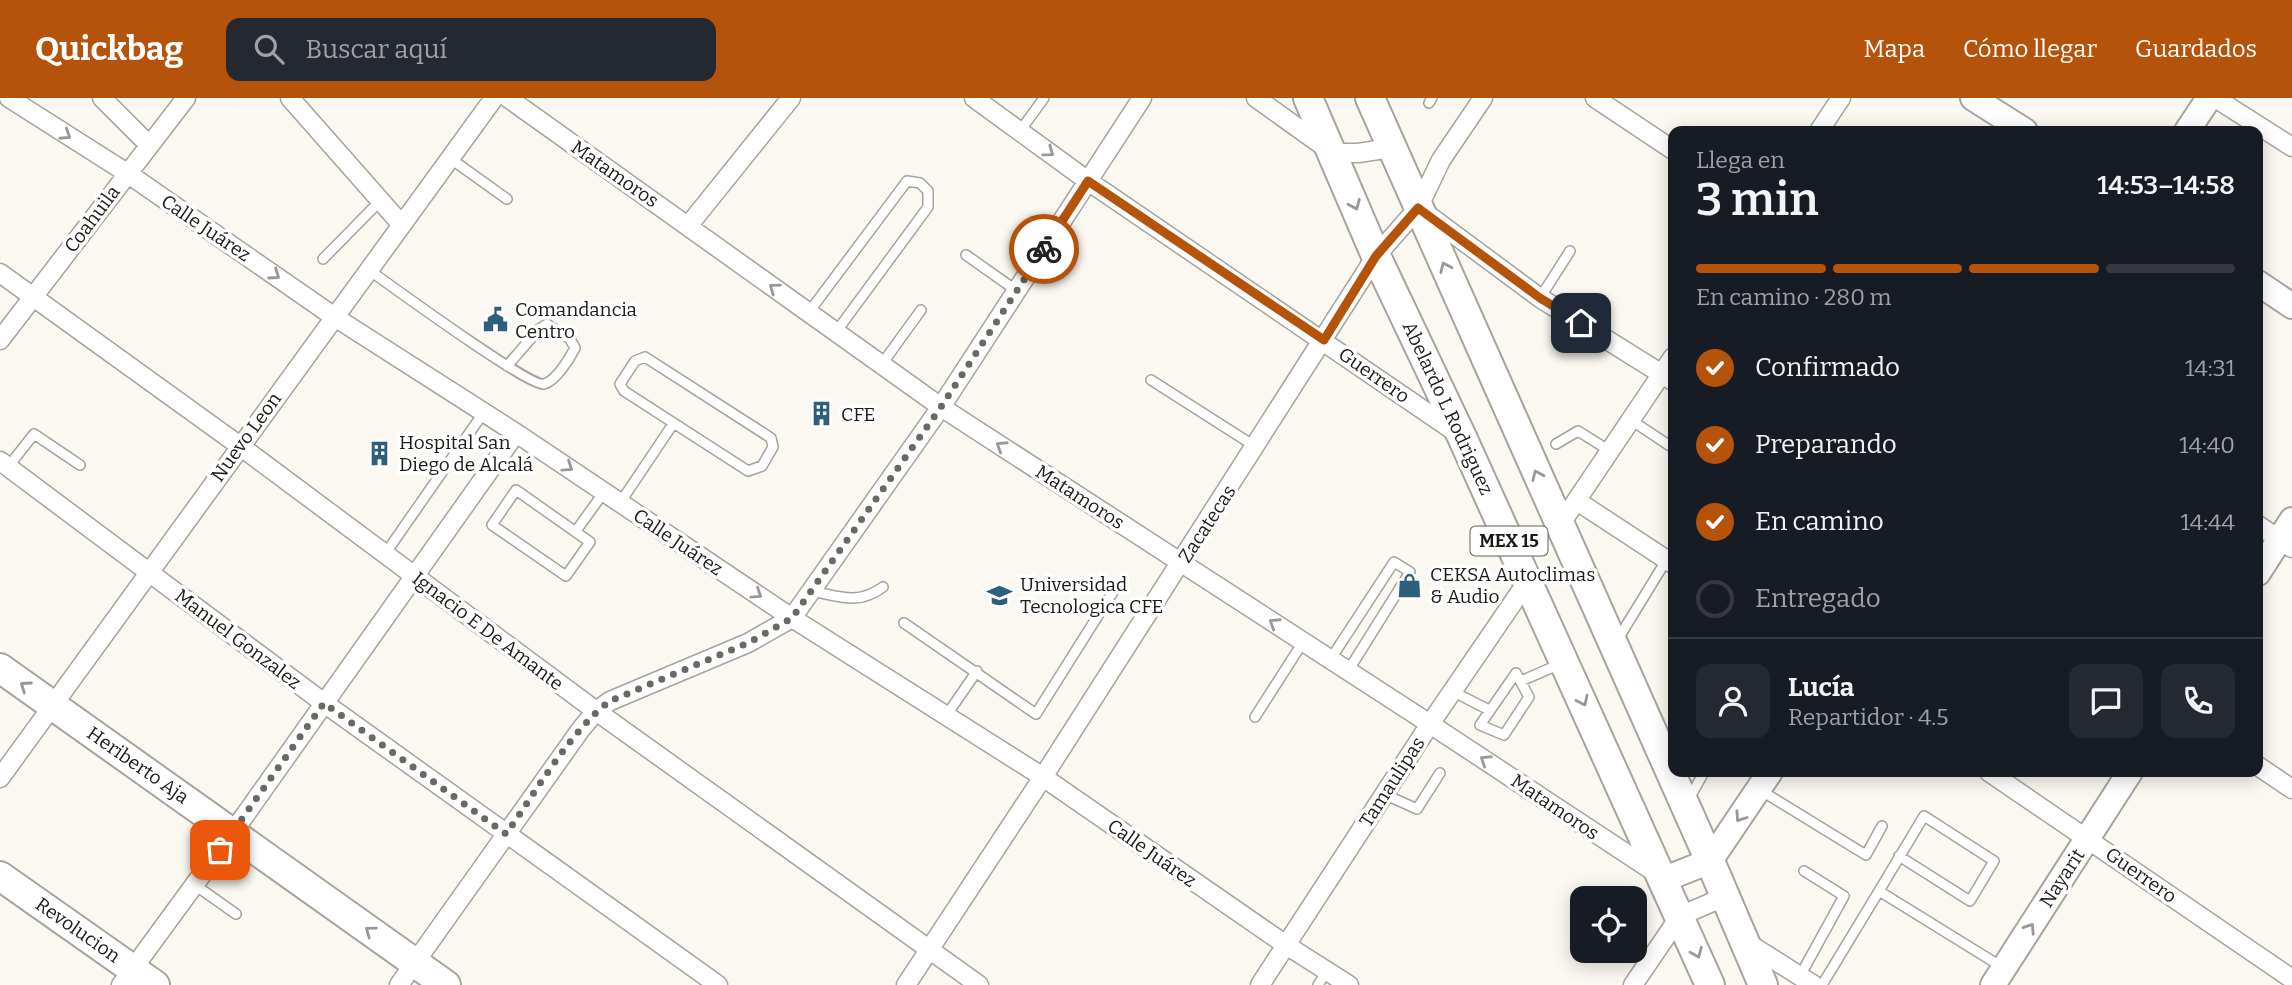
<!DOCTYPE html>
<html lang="es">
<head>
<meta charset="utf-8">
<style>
	:root { --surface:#171b24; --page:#242831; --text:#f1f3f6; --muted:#9ea1a6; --line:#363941; --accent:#b45309 }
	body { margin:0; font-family:Bitter,serif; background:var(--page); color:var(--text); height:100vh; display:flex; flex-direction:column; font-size:26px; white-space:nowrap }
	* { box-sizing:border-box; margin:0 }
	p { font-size:23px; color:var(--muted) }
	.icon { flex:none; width:38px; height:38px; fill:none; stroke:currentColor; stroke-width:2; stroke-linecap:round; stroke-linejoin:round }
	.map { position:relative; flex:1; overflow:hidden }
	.drawer { position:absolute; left:1668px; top:28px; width:595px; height:651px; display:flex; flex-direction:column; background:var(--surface); border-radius:14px; box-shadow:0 4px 18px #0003 }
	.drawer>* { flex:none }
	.buttons { position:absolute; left:1570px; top:788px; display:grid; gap:14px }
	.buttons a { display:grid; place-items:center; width:77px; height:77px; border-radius:14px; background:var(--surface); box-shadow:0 4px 18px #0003; font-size:35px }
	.pin { position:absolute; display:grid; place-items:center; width:60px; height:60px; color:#fff; margin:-30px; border-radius:14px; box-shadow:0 4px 10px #0006 }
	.courier { position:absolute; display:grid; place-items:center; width:70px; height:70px; margin:-35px; border:5px solid #b45309; border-radius:50%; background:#fff; color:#222; box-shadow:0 2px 9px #0007 }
	.head em { font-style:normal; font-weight:600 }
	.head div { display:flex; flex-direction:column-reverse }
	.head { display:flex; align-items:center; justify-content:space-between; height:119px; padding:0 28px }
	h1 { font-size:46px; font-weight:600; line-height:52px }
	.bar { display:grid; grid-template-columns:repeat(4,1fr); gap:10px 7px; align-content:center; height:84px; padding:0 28px }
	.bar i { height:9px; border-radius:5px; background:var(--line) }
	.bar .current { background:var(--accent) }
	.bar p { grid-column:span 4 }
	.line { display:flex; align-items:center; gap:18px; padding:0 28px; border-top:2px solid var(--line) }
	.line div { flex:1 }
	.round { display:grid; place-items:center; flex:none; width:74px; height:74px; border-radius:14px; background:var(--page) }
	ol { padding:0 28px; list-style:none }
	li { display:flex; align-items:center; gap:21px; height:77px }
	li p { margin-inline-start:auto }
	li .icon { padding:7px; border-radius:50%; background:var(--accent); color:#fff; stroke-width:4 }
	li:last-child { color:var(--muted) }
	li i { width:38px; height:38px; border:4px solid var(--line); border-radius:50% }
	header { display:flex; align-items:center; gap:42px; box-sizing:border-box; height:98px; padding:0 35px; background:var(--accent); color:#fff }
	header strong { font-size:33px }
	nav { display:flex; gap:38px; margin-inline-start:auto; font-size:24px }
	.search { width:490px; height:63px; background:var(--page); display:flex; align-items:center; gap:18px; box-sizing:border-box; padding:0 24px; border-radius:14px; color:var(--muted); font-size:26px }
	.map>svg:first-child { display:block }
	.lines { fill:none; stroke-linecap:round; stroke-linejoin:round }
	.lane-casing { stroke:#a6a39d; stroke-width:12 }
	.street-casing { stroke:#a6a39d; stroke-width:21 }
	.secondary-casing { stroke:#a6a39d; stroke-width:28 }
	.primary-casing { stroke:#a6a39d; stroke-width:32 }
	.lane { stroke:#fff; stroke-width:9 }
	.street { stroke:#fff; stroke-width:18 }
	.secondary { stroke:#fff; stroke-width:24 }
	.primary { stroke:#fff; stroke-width:28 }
	.oneway { stroke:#989897 }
	.done { stroke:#696863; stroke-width:7; stroke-dasharray:0 12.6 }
	.route { stroke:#b45309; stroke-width:9 }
	.labels { text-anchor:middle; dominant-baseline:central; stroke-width:7; stroke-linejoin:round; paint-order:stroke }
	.shield { fill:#fff; stroke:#5f5f5d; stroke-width:2 }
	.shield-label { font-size:18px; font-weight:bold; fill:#1b1a17 }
	.street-label { font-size:19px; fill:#1b1a17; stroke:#fff }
	.poi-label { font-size:19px; fill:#1b1a17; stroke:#fff; text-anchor:start }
</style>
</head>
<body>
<header>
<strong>Quickbag</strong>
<div class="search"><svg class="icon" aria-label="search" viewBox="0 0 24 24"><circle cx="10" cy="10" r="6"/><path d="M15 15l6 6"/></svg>Buscar aquí</div>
<nav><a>Mapa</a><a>Cómo llegar</a><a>Guardados</a></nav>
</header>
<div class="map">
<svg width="2292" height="887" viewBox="0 0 2292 887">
	<rect width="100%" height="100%" fill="#fbf8f1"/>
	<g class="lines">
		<defs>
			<path id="lane" d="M1429,5L1432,0
				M1020,33L1044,0
				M451,61L507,101
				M966,157L1017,193
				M323,161L380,103
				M369,172C390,187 531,290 544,286C556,283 570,260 575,250L570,241L547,226L539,231L507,268
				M1540,200L1570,153
				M809,214L907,83L920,85L928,93V109L836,234
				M645,259L771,340L773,349L762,368L748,373L624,293L620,286L635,263Z
				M882,266L921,212
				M1151,282L1256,349
				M1631,322L1673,350
				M1556,346L1578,333L1610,353
				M8,369L34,336L80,367
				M516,392L590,444L566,478L492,427Z
				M620,405L673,326
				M576,433L604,394
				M385,456L484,314
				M811,493C839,498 857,508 883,489
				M904,525L1036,616L1116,489
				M1618,541L1667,461
				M1330,562L1394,464L1410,474L1348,573
				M1516,575L1529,599L1504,637L1480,627Z
				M1521,583L1560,566
				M1452,593L1489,612
				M946,618L977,573
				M1255,619L1303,544
				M1760,692L1866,757L1882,728
				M1384,696L1417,711L1440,675
				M1689,701L1704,674
				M195,787L236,816
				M1879,793L1924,718L1994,763L1970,803L1899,758
				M1800,878L1844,798L1804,773
				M1318,887L1327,873
				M1822,887L1879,793L2002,869"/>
			<path id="street" d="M9,0L127,75L333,218L516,335L792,520L1043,679L1286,847L1349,887
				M102,0L149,47
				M290,0L401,126
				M508,0L941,309L1430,626L1659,777
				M974,0L1088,83L1457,335
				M1256,0L1333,55H1358L1392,50
				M1595,0L1673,52
				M2215,0L2292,49
				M1819,33L1841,0
				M1424,114L1540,200L1673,283
				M688,128L791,0
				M0,175L240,348L596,613L979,887
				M0,242L186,0
				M0,363L324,605L718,887
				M1577,403L1673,466
				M1560,427L1673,259
				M2258,427L2292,450
				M2258,668L2292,691
				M1989,674L2292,881
				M0,680L494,0
				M1746,844L1814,887
				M121,887L233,734L516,335
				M399,887L581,631L596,613L610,603L748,545L792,520L941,309L1142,0
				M906,887L1043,679L1376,158L1418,110L1441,62L1483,0
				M1260,887L1430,626L1527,484
				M1633,887L1680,818L1724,799"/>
			<path id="secondary" d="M1973,0L2025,33
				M2187,33L2209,0
				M2258,185L2292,208
				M2258,475L2292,422
				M1665,781L1710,763L1770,674
				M1993,887L2130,674"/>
			<path id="primary" d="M1308,0L1376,158L1462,339L1710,887
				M1370,0L1710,763L1763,887
				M0,570L446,887
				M0,778L155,887"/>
		</defs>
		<use href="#lane" class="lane-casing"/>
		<use href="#street" class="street-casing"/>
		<use href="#secondary" class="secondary-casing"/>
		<use href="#primary" class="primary-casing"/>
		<use href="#lane" class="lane"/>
		<use href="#street" class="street"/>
		<use href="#secondary" class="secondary"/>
		<use href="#primary" class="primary"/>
	</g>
	<defs><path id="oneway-chevron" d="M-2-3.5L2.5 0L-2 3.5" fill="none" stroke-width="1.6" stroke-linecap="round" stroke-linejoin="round" transform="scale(1.75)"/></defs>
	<g class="oneway">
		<use href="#oneway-chevron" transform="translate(66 37) rotate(33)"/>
		<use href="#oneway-chevron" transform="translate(1049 54) rotate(36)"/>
		<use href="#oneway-chevron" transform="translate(1355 107) rotate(67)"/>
		<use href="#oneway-chevron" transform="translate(1445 169) rotate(-114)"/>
		<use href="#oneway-chevron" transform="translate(275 177) rotate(35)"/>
		<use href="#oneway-chevron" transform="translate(774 190) rotate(-144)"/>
		<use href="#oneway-chevron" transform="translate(1001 348) rotate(-147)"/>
		<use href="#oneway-chevron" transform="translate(568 369) rotate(34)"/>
		<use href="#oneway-chevron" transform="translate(1537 377) rotate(-114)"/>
		<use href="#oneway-chevron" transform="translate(757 496) rotate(34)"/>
		<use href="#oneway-chevron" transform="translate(1274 525) rotate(-147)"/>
		<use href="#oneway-chevron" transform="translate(25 588) rotate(-145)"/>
		<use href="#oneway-chevron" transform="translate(1583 603) rotate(65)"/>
		<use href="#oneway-chevron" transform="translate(1485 662) rotate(-147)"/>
		<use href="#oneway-chevron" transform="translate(1740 719) rotate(124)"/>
		<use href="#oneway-chevron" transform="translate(2030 830) rotate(-57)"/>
		<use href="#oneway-chevron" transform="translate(370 833) rotate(-144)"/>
		<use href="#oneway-chevron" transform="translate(1697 855) rotate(67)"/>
	</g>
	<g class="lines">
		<path class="done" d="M220,752L324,605L506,736C535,695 571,632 610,603L748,545L792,520L941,309L1044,151"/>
		<path class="route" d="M1044,151L1088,83L1324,242L1376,158L1418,110L1540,200L1581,225"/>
	</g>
	<defs>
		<symbol id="civic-bare" viewBox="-9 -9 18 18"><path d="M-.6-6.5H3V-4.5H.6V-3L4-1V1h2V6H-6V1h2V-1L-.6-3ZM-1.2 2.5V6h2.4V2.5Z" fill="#2c5f7c" stroke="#fff" stroke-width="2.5" paint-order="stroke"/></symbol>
		<symbol id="building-bare" viewBox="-9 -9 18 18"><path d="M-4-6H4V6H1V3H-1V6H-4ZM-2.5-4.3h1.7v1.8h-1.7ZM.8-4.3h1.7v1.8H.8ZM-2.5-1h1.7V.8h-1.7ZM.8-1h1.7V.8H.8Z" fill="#2c5f7c" stroke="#fff" stroke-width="2.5" paint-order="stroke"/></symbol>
		<symbol id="shop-bare" viewBox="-9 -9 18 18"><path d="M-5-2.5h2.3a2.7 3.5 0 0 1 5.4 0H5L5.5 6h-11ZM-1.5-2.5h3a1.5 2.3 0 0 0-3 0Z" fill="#2c5f7c" stroke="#fff" stroke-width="2.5" paint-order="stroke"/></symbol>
		<symbol id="university-bare" viewBox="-9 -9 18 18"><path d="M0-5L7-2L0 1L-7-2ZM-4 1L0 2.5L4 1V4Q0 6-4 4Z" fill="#2c5f7c" stroke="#fff" stroke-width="2.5" paint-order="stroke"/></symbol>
	</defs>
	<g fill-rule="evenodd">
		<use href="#civic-bare" x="478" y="204" width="35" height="35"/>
		<use href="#building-bare" x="804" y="298" width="35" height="35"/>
		<use href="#building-bare" x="362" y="338" width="35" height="35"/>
		<use href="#shop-bare" x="1392" y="470" width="35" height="35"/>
		<use href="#university-bare" x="982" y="480" width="35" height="35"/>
	</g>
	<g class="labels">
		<rect class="shield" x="1470.5" y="428.5" width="77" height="29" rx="5"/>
		<g class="shield-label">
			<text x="1509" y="443">MEX 15</text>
		</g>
		<g class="street-label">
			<text transform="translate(615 76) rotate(35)">Matamoros</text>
			<text transform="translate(92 121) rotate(-53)">Coahuila</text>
			<text transform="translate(206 130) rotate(34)">Calle Juárez</text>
			<text transform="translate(1374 277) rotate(35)">Guerrero</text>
			<text transform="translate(1448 310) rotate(65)">Abelardo L Rodriguez</text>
			<text transform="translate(246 339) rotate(-54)">Nuevo Leon</text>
			<text transform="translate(1080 399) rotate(33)">Matamoros</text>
			<text transform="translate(1207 426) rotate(-57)">Zacatecas</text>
			<text transform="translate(678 444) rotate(34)">Calle Juárez</text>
			<text transform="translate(488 533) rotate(37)">Ignacio E De Amante</text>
			<text transform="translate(238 541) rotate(37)">Manuel Gonzalez</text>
			<text transform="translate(138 667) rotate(35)">Heriberto Aja</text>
			<text transform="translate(1392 684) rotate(-57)">Tamaulipas</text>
			<text transform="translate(1555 709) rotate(34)">Matamoros</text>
			<text transform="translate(1152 755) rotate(35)">Calle Juárez</text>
			<text transform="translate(2141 777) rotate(35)">Guerrero</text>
			<text transform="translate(2062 780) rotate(-57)">Nayarit</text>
			<text transform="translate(78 832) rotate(35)">Revolucion</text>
		</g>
		<g class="poi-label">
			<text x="515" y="211">Comandancia<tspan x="515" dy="22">Centro</tspan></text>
			<text x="841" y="316">CFE</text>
			<text x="399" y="344">Hospital San<tspan x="399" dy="22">Diego de Alcalá</tspan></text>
			<text x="1430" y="476">CEKSA Autoclimas<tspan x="1430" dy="22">&amp; Audio</tspan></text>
			<text x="1020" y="486">Universidad<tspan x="1020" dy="22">Tecnologica CFE</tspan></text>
		</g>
	</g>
</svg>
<div class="buttons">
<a><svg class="icon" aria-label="locate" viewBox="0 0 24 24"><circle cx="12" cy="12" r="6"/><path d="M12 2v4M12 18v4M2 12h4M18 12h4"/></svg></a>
</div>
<div class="pin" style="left:220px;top:752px;background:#ea580c"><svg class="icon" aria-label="bag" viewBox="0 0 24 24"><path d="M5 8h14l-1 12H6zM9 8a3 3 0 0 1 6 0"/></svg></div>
<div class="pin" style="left:1581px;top:225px;background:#1f2937"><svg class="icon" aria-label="home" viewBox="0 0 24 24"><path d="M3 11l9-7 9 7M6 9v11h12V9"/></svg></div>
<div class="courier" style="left:1044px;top:151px"><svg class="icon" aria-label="bike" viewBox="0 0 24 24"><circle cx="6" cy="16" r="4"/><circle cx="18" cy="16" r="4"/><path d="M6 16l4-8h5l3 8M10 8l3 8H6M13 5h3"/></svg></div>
<section class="drawer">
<div class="head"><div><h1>3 min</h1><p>Llega en</p></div><em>14:53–14:58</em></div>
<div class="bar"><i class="current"></i><i class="current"></i><i class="current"></i><i></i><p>En camino · 280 m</p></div>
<ol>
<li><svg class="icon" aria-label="check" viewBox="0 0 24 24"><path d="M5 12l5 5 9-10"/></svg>Confirmado<p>14:31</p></li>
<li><svg class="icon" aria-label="check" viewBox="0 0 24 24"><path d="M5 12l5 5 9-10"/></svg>Preparando<p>14:40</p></li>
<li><svg class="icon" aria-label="check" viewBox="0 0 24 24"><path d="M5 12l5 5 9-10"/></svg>En camino<p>14:44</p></li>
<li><i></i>Entregado</li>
</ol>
<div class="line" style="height:126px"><a class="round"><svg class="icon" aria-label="person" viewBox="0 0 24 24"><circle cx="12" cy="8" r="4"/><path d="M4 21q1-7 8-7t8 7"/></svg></a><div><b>Lucía</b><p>Repartidor · 4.5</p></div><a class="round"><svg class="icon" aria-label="chat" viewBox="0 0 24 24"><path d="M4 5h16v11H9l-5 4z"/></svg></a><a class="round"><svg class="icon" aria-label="phone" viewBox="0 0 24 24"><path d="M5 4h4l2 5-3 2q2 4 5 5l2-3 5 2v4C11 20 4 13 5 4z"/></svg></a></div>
</section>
</div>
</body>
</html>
